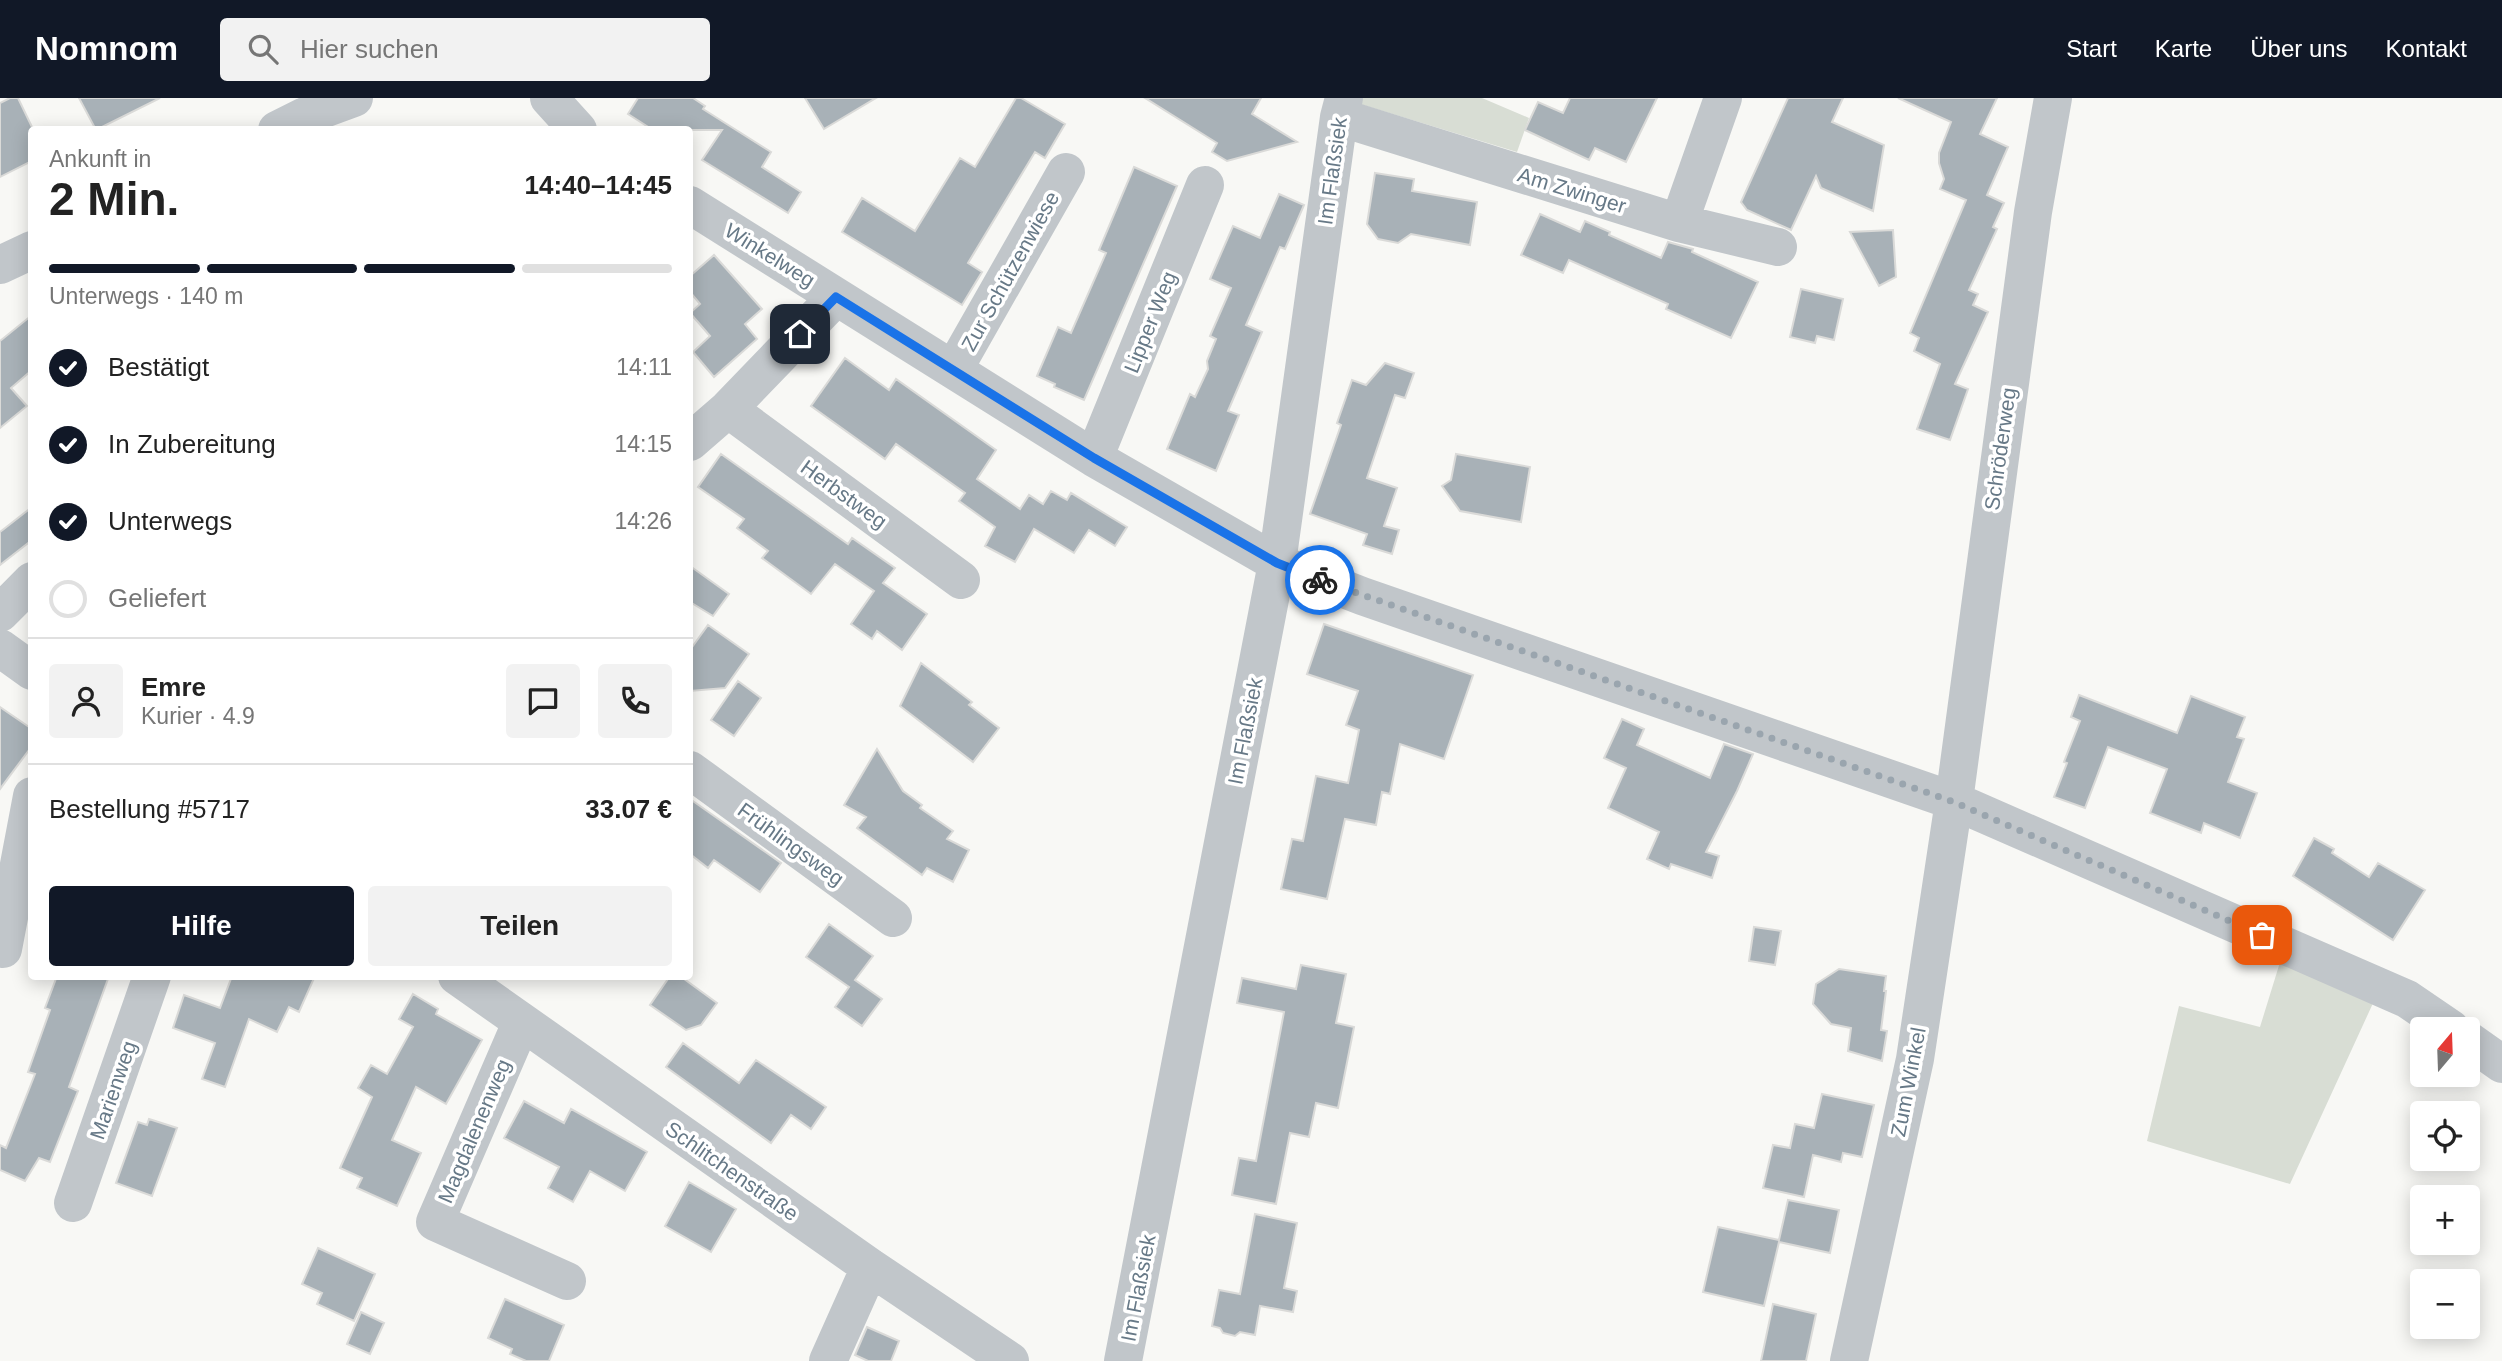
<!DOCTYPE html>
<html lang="de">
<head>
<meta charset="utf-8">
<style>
	:root { --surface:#fff; --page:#f2f2f2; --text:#222; --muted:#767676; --line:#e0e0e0; --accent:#111827 }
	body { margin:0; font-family:Helvetica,sans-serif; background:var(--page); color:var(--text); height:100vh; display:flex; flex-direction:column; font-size:26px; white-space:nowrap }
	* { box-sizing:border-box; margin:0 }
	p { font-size:23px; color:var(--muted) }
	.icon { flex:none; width:38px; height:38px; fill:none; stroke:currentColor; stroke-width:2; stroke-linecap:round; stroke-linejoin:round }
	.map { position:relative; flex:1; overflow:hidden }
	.side { position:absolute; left:28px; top:28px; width:665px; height:854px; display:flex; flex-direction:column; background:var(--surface); border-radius:7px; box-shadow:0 4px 18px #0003 }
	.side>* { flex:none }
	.needle { width:46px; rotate:19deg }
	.buttons { position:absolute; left:2410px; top:919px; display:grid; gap:14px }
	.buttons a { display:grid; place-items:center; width:70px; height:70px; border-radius:7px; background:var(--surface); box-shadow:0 4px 18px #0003; font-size:35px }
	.pin { position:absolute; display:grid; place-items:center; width:60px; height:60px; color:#fff; margin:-30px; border-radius:14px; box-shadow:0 4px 10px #0006 }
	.courier { position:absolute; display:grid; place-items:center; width:70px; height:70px; margin:-35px; border:5px solid #1a73e8; border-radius:50%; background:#fff; color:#222; box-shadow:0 2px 9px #0007 }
	.head em { font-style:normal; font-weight:600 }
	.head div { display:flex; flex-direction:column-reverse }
	.head { display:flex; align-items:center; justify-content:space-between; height:119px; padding:0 21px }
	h1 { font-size:46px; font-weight:600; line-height:52px }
	.bar { display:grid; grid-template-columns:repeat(4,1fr); gap:10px 7px; align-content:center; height:84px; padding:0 21px }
	.bar i { height:9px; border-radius:5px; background:var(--line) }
	.bar .current { background:var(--accent) }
	.bar p { grid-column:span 4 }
	.line { display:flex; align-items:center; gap:18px; padding:0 21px; border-top:2px solid var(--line) }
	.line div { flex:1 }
	.round { display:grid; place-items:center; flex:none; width:74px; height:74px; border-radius:7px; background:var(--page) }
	ol { padding:0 21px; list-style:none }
	li { display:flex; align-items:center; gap:21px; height:77px }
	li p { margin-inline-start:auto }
	li .icon { padding:7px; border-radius:50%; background:var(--accent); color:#fff; stroke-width:4 }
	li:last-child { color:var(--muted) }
	li i { width:38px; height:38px; border:4px solid var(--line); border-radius:50% }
	.cta { display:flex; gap:14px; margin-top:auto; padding:14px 21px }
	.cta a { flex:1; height:80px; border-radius:7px; background:var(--accent); color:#fff; font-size:28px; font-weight:600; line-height:80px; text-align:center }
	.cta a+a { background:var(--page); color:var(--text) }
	header { display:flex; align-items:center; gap:42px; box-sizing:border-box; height:98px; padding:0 35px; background:var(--accent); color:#fff }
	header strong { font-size:33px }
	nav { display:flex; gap:38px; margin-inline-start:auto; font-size:24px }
	.search { width:490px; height:63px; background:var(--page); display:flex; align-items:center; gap:18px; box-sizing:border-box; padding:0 24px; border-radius:7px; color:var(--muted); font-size:26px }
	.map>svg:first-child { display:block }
	.green { fill:#d8ddd4 }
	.building { fill:#a8b1b7; stroke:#dadad8; stroke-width:2 }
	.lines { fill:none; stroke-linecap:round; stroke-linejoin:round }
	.minor { stroke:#c1c6ca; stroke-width:38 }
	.done { stroke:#9aa5ae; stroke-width:7; stroke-dasharray:0 12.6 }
	.route { stroke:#1a73e8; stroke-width:9 }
	.labels { text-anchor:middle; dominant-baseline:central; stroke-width:7; stroke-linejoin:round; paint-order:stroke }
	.street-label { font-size:21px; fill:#677987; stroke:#fff }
</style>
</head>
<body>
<header>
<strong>Nomnom</strong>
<div class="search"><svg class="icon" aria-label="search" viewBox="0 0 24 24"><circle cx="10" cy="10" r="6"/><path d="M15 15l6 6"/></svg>Hier suchen</div>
<nav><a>Start</a><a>Karte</a><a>Über uns</a><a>Kontakt</a></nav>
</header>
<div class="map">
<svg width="2502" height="1263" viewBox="0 0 2502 1263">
	<rect width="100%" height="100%" fill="#f8f8f5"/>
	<path class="green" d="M1351,0H1482L1529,20L1517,54L1350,3Z
		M2281,861L2374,903L2290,1086L2147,1043L2179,908L2260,929Z"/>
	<path class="building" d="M10,0H18L32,29V63L0,79V5Z
		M79,0H160L96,32Z
		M638,0H693L705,8L703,11L771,54L762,69L801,94L788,115L702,62L722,32H653L628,16Z
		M805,0H876L824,31Z
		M1016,0H1021L1065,26L1045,60L1035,54L968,165L982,174L962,207L842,134L862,100L915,133L960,60L975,69Z
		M1145,0H1261L1252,16L1297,44L1227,63L1212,54L1217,45Z
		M1570,0H1657L1626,64L1595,50L1589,62L1525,32L1538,4L1563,15Z
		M1788,0H1843L1832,24L1884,47L1873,113L1821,90L1816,78L1791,132L1747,112L1741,104Z
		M1898,0H1997L1980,36L2008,49L1987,97L2004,105L1993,129L1997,131L1969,192L1978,196L1973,207L1988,214L1955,286L1968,291L1950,342L1917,331L1940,266L1914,253L1919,240L1910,235L1966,102L1940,91L1944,81L1939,65V55L1951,24Z
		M1134,69L1177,88L1084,302L1054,289L1055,286L1037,278L1058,229L1071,235L1106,155L1099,152Z
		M1375,75L1414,81L1412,93L1477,104L1470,147L1411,136L1398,145L1378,141L1367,126Z
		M1279,96L1304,107L1285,151L1280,149L1246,227L1262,234L1228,313L1239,317L1216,373L1167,351L1190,296L1195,299L1208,271L1207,263L1216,241L1210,238L1231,190L1210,181L1233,128L1260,140Z
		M1540,116L1580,134L1585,123L1610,134L1609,137L1661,160L1668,144L1693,151L1692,154L1758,184L1731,240L1666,211L1668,206L1569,162L1563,175L1521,157Z
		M1893,132L1896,179L1879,188L1850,134Z
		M714,157L762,211L745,226L757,241L714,279L693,254L710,238L690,215L700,206L690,194V178Z
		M1801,191L1843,201L1834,242L1817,238L1815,245L1790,239Z
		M32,217V272L11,290L27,308L0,330V243Z
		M845,260L889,292L896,281L996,352L977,381L1020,411L1029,397L1043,406L1051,393L1067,402L1071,395L1127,429L1115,448L1089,432L1074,455L1034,431L1015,464L985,448L995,429L959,403L965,395L896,346L885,361L811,308Z
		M1385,265L1414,275L1405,300L1395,297L1367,380L1397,390L1384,428L1399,432L1392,456L1363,447L1367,436L1310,416L1341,327L1337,325L1352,282L1366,287Z
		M721,356L848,446L852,440L895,470L883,485L927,516L902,552L877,533L872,541L851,526L874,493L835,466L811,496L762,460L768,453L737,430L744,421L698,389Z
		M1456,356L1530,369L1521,424L1460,413L1442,388L1451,382Z
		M32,409V442L0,467V434Z
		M690,468L729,496L713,518L690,504Z
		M1324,526L1473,577L1444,661L1400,646L1390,696L1382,694L1376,727L1345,721L1327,801L1281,791L1292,741L1303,743L1316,678L1348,685L1359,632L1346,627L1358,593L1307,576Z
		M708,527L749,556L725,590L690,593V552Z
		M921,565L972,604L969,607L999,630L973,664L900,608Z
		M738,583L761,600L734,638L711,622Z
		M2079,597L2177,635L2191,598L2245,619L2237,639L2244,641L2228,684L2257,695L2240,740L2204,725L2201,735L2150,715L2167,671L2108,649L2085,710L2054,699L2067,665L2064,664L2080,623L2071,619Z
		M0,609L32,631V648L0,691Z
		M1622,621L1644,631L1637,647L1710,680L1724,646L1753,656L1737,693L1706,754L1719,758L1712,780L1671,766L1669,771L1647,761L1659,734L1608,710L1626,670L1604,660Z
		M877,651L903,693L922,707L920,710L953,733L947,741L969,752L953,784L927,770L922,777L857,730L866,719L844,707Z
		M690,701L781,765L760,794L714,762L708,770L690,756Z
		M2314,740L2334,751L2332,755L2369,779L2378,765L2425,792L2393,842L2293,778Z
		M829,826L873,858L855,882L882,901L862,928L835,909L849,889L806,859Z
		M1754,829L1781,833L1775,867L1749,863Z
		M1301,867L1346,876L1336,925L1354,929L1338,1010L1316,1005L1309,1039L1290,1035L1276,1106L1232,1097L1239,1060L1256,1063L1284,914L1237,905L1242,880L1296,891Z
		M1839,871L1886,878L1884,893H1886L1881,932L1887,933L1882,963L1848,953L1851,930L1831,926L1813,906L1816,886Z
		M57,878H109L69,989L78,993L50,1064L39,1060L25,1083L0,1072V1047L6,1050L35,976L28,974L50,912L45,910Z
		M232,878H315L299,914L289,909L277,934L249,921L225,989L202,981L215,945L173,930L184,897L220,910Z
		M670,878H680L717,905L701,927L686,932L650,907Z
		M413,896L438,911L436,916L482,942L446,1006L416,989L392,1042L421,1055L397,1108L357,1090L362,1080L340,1070L372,999L358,990L371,967L387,976L413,929L399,921Z
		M683,945L739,985L756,962L826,1009L811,1031L791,1017L771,1045L666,969Z
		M1822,996L1874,1007L1862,1059L1843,1055L1841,1064L1813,1057L1804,1099L1763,1090L1773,1047L1790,1050L1795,1026L1814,1030Z
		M524,1003L564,1025L571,1011L647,1054L625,1093L590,1073L573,1104L548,1090L559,1069L504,1040Z
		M149,1021L177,1030L152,1098L116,1085L138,1024L147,1027Z
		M689,1084L736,1111L711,1154L665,1128Z
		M1788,1102L1839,1112L1830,1155L1779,1144L1764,1208L1703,1194L1718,1129L1779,1142Z
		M1255,1116L1297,1125L1284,1190L1297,1193L1293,1214L1260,1208L1255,1237L1240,1234L1235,1238L1223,1235L1220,1230L1212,1228L1219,1192L1240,1196Z
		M318,1150L375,1176L354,1223L317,1206L322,1195L302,1186Z
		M505,1201L564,1227L549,1263H526L510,1256L512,1251L488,1240Z
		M1773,1206L1816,1216L1806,1263H1761Z
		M361,1214L384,1225L370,1256L347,1246Z
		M867,1229L899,1243L891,1263H868L855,1257Z"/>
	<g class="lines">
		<path class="minor" d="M549,0L578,32
			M1339,19L1679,125L1723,0
			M277,32L305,18L354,0
			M690,107L1094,360L1277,465L1362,498L1954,703L2407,901L2451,931
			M1679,125L1778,149
			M0,167L32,152
			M954,271L1066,74
			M728,311L961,482
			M690,344L728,311L836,199
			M1094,360L1205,87
			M0,515L32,483
			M0,550L32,573
			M690,672L893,820
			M3,851L32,698
			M457,878L870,1169L1010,1263
			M521,925L435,1124L567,1183
			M2468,942L2502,966
			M73,1105L152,878
			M828,1263L870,1169
			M1123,1263L1277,465L1339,19L1344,0
			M1849,1263L1915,961L1954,703L2033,114L2053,0"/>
	</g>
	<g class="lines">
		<path class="done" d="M1320,482L1954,704L2262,837"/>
		<path class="route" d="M800,236L836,199L1094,360L1277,465L1320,482"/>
	</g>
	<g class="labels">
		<g class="street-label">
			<text transform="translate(1332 73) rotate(-82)">Im Flaßsiek</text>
			<text transform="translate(1572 92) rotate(17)">Am Zwinger</text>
			<text transform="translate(770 157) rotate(32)">Winkelweg</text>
			<text transform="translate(1010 173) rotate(-61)">Zur Schützenwiese</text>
			<text transform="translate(1150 224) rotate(-68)">Lipper Weg</text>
			<text transform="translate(2000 351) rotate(-82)">Schröderweg</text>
			<text transform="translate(844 396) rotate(36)">Herbstweg</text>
			<text transform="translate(1245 633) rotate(-79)">Im Flaßsiek</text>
			<text transform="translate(791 746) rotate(36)">Frühlingsweg</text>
			<text transform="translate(1908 984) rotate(-79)">Zum Winkel</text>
			<text transform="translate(113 992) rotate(-71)">Marienweg</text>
			<text transform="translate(474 1033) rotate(-67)">Magdalenenweg</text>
			<text transform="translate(732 1073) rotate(35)">Schlitchenstraße</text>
			<text transform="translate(1138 1190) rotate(-79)">Im Flaßsiek</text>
		</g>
	</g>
</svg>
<div class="buttons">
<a><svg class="needle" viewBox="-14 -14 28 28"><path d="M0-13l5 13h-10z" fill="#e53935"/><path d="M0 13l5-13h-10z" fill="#767676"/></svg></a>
<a><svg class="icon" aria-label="locate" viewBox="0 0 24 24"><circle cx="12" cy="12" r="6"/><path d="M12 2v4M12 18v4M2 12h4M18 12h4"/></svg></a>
<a>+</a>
<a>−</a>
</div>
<div class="pin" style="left:2262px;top:837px;background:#ea580c"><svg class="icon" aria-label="bag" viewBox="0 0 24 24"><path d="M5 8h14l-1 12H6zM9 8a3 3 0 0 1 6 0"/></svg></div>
<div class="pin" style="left:800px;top:236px;background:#1f2937"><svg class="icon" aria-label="home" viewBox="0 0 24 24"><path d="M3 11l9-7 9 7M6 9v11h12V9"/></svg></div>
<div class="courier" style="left:1320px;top:482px"><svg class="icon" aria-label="bike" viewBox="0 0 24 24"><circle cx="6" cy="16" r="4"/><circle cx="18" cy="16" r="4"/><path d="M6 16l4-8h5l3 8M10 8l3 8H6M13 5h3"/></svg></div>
<section class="side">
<div class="head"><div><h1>2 Min.</h1><p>Ankunft in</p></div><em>14:40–14:45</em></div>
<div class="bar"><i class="current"></i><i class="current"></i><i class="current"></i><i></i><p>Unterwegs · 140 m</p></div>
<ol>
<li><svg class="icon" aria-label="check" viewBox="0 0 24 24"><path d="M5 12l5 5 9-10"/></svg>Bestätigt<p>14:11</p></li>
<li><svg class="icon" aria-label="check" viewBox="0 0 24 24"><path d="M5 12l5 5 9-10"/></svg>In Zubereitung<p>14:15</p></li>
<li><svg class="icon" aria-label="check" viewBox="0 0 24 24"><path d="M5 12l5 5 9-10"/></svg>Unterwegs<p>14:26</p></li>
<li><i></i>Geliefert</li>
</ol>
<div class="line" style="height:126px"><a class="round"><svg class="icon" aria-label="person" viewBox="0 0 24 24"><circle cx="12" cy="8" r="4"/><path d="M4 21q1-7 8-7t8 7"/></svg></a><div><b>Emre</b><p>Kurier · 4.9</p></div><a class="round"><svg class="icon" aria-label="chat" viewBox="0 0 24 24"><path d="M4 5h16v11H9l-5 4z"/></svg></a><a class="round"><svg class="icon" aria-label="phone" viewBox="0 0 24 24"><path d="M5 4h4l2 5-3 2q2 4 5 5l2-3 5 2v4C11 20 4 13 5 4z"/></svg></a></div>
<div class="line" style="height:91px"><div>Bestellung #5717</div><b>33.07 €</b></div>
<div class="cta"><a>Hilfe</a><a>Teilen</a></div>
</section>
</div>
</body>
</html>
